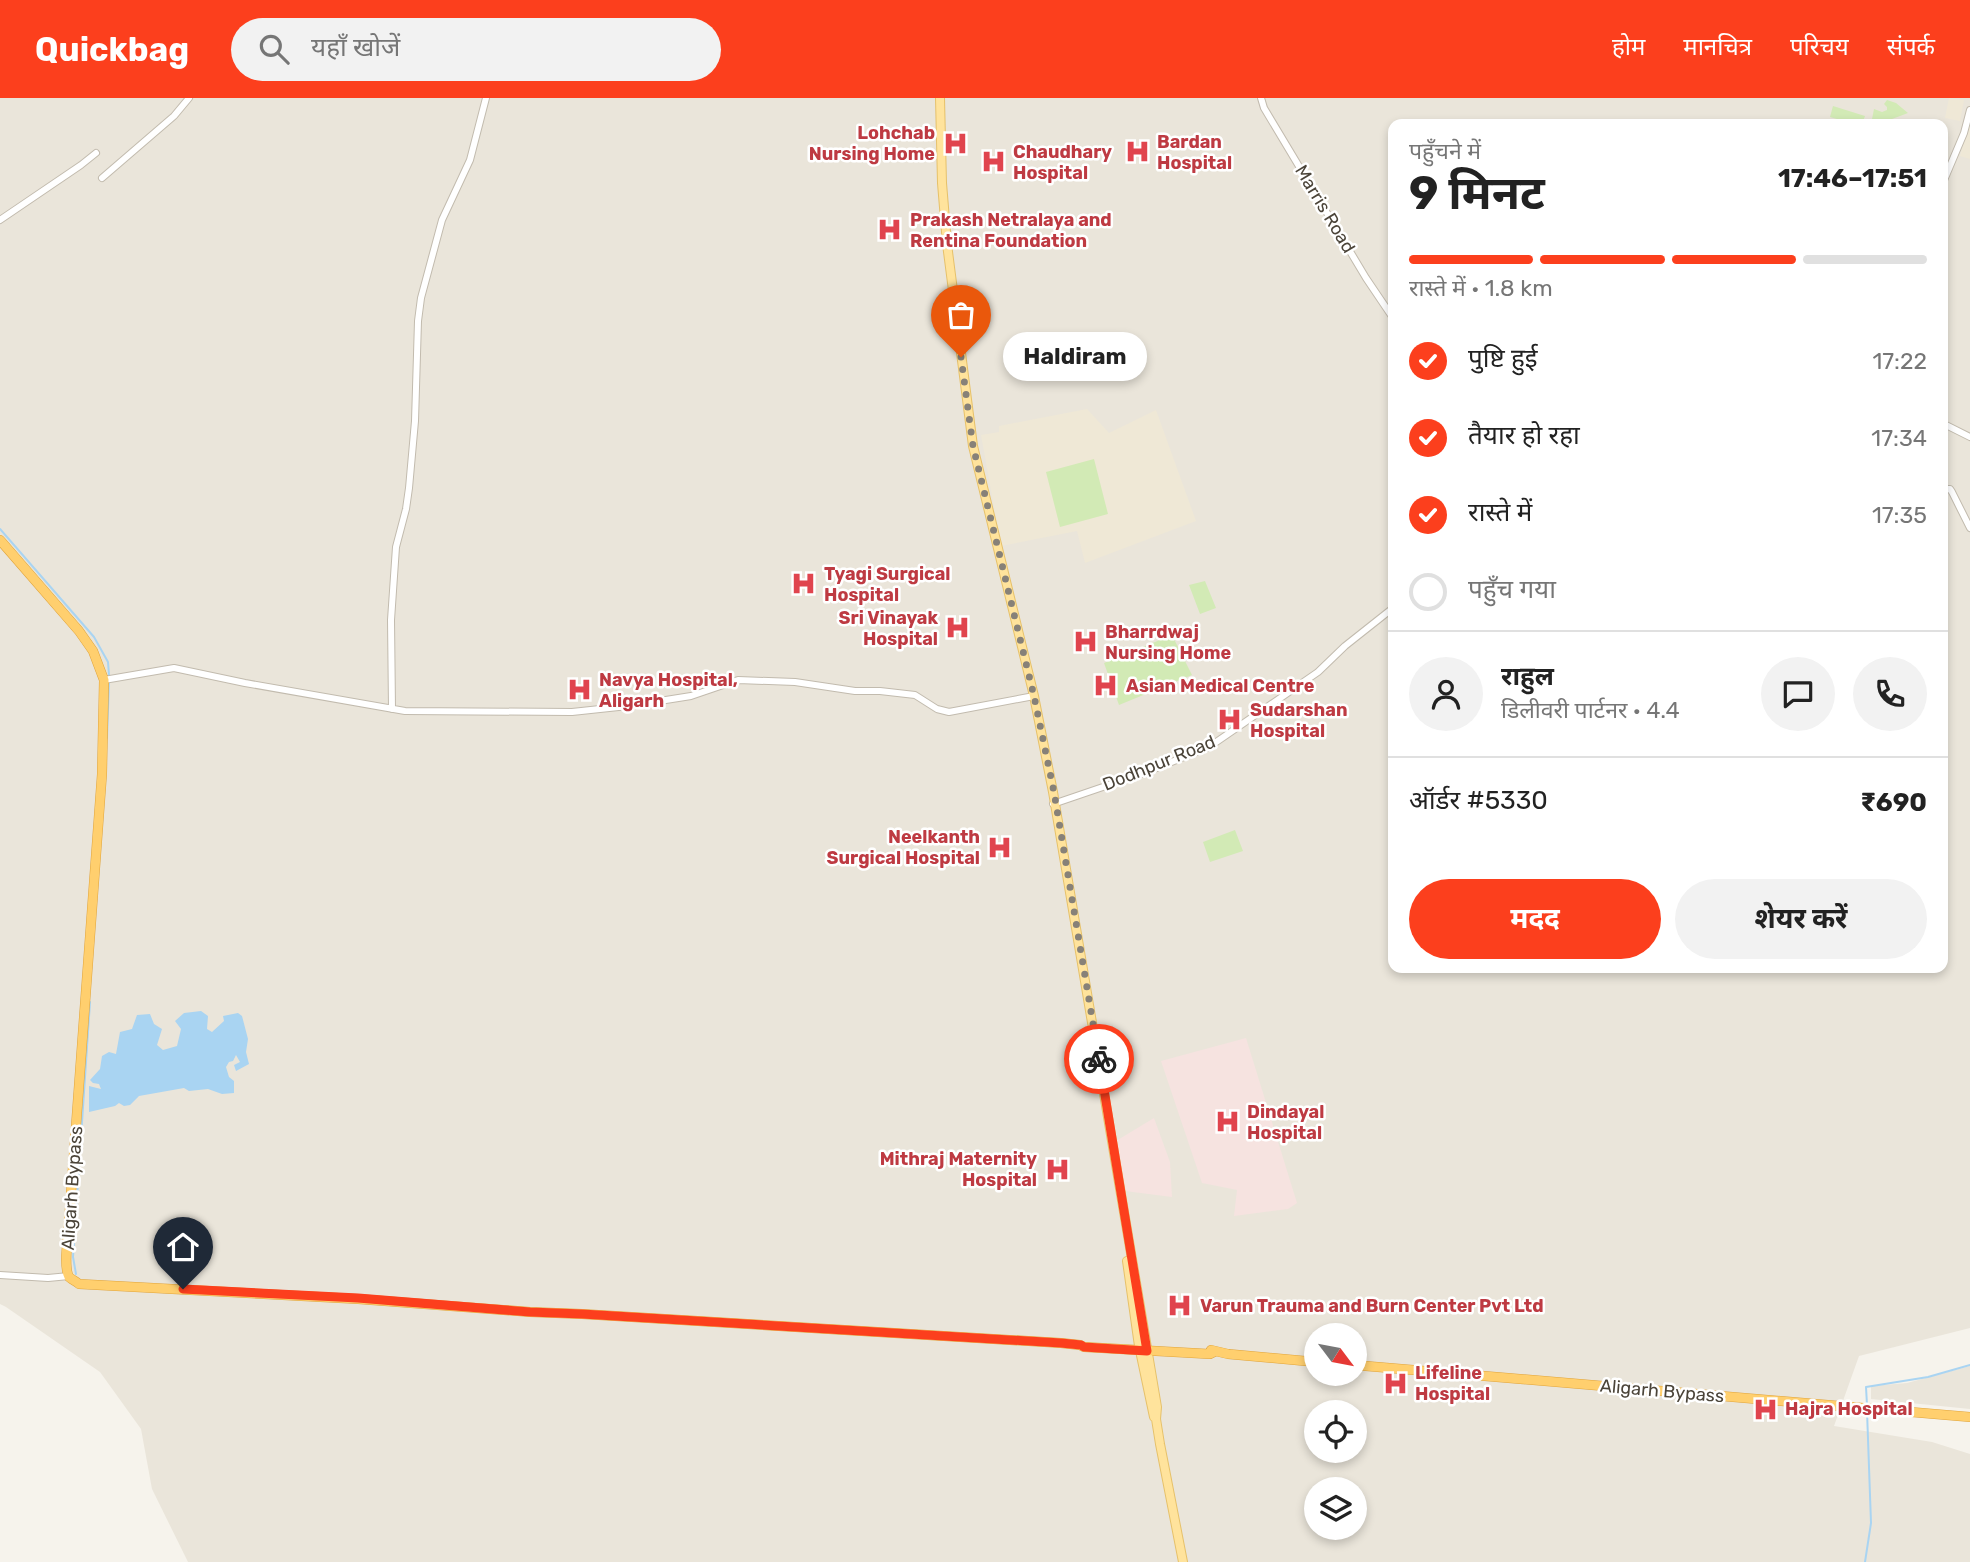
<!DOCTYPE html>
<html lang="hi">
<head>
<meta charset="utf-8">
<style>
	:root { --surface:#fff; --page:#f2f2f2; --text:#222; --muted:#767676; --line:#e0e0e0; --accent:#fc3f1d }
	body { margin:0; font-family:Rubik,"Noto Sans Devanagari",sans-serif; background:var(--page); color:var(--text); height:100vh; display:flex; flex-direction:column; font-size:26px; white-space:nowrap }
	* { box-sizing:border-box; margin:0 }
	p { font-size:23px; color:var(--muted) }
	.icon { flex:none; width:38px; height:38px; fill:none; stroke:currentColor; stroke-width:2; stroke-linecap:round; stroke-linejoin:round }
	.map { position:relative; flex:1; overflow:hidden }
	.details { position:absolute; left:1388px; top:21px; width:560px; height:854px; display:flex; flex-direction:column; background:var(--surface); border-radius:14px; box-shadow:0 4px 10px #0003 }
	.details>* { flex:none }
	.needle { width:46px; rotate:122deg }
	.tools { position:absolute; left:1304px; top:1225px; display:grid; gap:14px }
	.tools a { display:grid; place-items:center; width:63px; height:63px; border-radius:50%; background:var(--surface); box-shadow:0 4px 10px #0003; font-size:35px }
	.pin { position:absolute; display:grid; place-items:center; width:60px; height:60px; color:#fff; margin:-72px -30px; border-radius:50% 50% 50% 0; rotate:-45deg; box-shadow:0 0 7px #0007 }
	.pin .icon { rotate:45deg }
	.courier { position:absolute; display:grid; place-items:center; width:70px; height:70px; margin:-35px; border:5px solid #fc3f1d; border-radius:50%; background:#fff; color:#222; box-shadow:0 2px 9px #0007 }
	.bubble { position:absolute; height:49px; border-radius:24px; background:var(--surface); box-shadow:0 4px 10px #0003; font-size:23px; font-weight:700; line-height:49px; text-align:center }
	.overview em { font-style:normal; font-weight:700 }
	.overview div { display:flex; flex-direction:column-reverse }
	.overview { display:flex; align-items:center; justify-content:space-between; height:119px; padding:0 21px }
	h1 { font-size:46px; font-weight:700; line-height:52px }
	.bar { display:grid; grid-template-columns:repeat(4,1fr); gap:10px 7px; align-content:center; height:84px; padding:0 21px }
	.bar i { height:9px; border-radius:5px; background:var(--line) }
	.bar .selected { background:var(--accent) }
	.bar p { grid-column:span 4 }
	.line { display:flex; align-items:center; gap:18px; padding:0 21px; border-top:2px solid var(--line) }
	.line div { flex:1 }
	.round { display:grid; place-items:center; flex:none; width:74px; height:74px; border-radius:37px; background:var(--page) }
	ol { padding:0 21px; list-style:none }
	li { display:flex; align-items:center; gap:21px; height:77px }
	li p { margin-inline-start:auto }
	li .icon { padding:7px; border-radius:50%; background:var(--accent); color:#fff; stroke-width:4 }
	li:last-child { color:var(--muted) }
	li i { width:38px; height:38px; border:4px solid var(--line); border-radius:50% }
	.cta { display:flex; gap:14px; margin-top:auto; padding:14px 21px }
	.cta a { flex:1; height:80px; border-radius:42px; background:var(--accent); color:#fff; font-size:28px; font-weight:700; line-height:80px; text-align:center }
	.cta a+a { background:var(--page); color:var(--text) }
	header { display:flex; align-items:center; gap:42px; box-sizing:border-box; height:98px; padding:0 35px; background:var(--accent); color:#fff }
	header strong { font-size:33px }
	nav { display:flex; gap:38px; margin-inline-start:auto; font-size:24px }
	.search { width:490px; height:63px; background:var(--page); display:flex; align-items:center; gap:18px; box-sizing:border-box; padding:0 24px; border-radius:38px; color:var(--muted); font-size:26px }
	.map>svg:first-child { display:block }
	.residential { fill:#eae5da; fill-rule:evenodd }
	.education { fill:#efe8d6 }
	.medical { fill:#f6e3e0 }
	.green { fill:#d2eab5 }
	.water { fill:#a9d4f2 }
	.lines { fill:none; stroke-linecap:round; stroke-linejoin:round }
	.stream { stroke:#a9d4f2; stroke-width:2 }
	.minor-casing { stroke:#c2bbae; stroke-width:8 }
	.major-casing { stroke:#e6c16a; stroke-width:10 }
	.highway-casing { stroke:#e0a43c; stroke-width:10 }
	.minor { stroke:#fff; stroke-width:6 }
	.major { stroke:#ffe39c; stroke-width:8 }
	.highway { stroke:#ffcf6e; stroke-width:9 }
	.done { stroke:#878178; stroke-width:7; stroke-dasharray:0 12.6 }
	.route { stroke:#fc3f1d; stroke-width:9 }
	.labels { text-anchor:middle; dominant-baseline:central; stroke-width:5; stroke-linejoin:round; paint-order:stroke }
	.health-label { font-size:18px; font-weight:bold; fill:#be3a42; stroke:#fff; text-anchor:start }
	.street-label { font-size:18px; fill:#4b4439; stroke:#fff }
</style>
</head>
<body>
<header>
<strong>Quickbag</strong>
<div class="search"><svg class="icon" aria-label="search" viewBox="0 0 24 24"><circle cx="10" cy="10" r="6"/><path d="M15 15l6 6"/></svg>यहाँ खोजें</div>
<nav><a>होम</a><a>मानचित्र</a><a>परिचय</a><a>संपर्क</a></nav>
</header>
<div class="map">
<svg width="1970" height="1464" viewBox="0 0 1970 1464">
	<rect width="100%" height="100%" fill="#f6f3ec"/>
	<path class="residential" d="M0,0H1970V1230L1859,1258L1834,1328L1932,1344L1970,1356V1464H188L152,1391L141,1331L100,1274L6,1209L0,1206ZM1393,26H1942V870H1393ZM1316,1237H1354V1276H1316ZM1316,1314H1354V1353H1316ZM1316,1391H1354V1430H1316Z
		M1970,1268V1311L1871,1301V1288L1907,1285Z"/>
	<path class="education" d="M1949,0L1964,2L1960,23L1945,20Z
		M1970,19V61L1960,58Z
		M1087,311L1109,335L1156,312L1196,423L1085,465L1077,433L1001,448L981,337L999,334V328Z"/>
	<path class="medical" d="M1246,940L1297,1105L1288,1111L1234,1118L1237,1092L1202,1085L1161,963Z
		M1154,1020L1170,1064L1172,1099L1125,1093L1116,1043Z"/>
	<path class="green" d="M1887,2L1896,5L1908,15L1892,21L1894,23L1893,26H1871L1874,11L1882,14L1887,12V9L1884,6Z
		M1833,8L1865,18L1862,26H1854L1830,19Z
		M1094,361L1108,416L1060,429L1046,374Z
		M1205,483L1216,510L1200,516L1189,487Z
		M1172,537L1192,577L1119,607L1104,565Z
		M1235,732L1243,753L1210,764L1203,744Z"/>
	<path class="water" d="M201,913L208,918L207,931L212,934L224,923L223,918L238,915L242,918L248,941L246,954L249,966L236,973L234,967L240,964L236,957L233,963L229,964L226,969L229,979L234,983V995L222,996L208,991L189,993L184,990L139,998L130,1007L124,1008L119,1005L115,1008L89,1014V988L101,991L99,986L93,985L90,982L100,971L102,958L109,954L116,956L120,934L132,931L137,917L150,916L154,926L162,931L157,947L163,952L177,948L181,931L175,923L184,915Z"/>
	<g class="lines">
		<path class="stream" d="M0,431L94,539L108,564L109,577
			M107,640L109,583
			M76,1176L73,1159L90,904
			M1867,1307L1866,1289L1928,1279L1970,1267
			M1865,1464L1871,1425L1867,1313"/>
		<defs>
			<path id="minor" d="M1261,0L1264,10L1366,180L1393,220
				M102,80L174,18L189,0
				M1942,87L1964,35L1970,12
				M0,122L81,67L96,55
				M1942,325L1970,339
				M1942,391H1950L1952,394L1970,430
				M104,582L174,570L245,585L405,613L572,614L628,608L691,598L738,582L795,584L855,593H880L915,597L937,611L949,614L1034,598
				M392,611L391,522L396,449L406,411L409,390L415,323L418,223L421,200L442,122L470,62L486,0
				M1053,706L1144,675L1209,649L1318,574L1345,548L1393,510
				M0,1177L48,1180L69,1178"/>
			<path id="major" d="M940,0L942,85L947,146L973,348L1034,598L1053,694L1157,1309L1156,1321L1160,1346L1183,1464
				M1127,1163L1139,1248L1154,1319"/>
			<path id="highway" d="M0,442L79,533L93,553L104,582L102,676L68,1136C67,1147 64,1170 69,1179C71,1181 77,1184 79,1186L358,1201L530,1214L582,1216L1061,1245L1080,1247L1084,1249L1210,1256L1214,1254
				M1211,1252L1228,1256L1316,1264
				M1354,1267L1970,1319"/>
		</defs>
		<use href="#minor" class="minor-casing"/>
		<use href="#major" class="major-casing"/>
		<use href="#highway" class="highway-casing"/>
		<use href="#minor" class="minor"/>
		<use href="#major" class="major"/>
		<use href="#highway" class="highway"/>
	</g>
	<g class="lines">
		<path class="done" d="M961,259L973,348L1034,598L1054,694L1099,961"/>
		<path class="route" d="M183,1191L358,1200L530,1214L582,1216L1061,1245L1081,1247L1084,1249L1147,1253L1099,961"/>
	</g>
	<defs>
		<symbol id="hospital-bare" viewBox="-9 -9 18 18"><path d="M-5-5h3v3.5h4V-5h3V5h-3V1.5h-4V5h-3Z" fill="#e0444e" stroke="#fff" stroke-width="2.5" paint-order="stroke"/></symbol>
	</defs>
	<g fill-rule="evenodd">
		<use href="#hospital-bare" x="938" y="28" width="35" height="35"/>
		<use href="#hospital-bare" x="1120" y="36" width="35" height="35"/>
		<use href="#hospital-bare" x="976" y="46" width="35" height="35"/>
		<use href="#hospital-bare" x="872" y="114" width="35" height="35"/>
		<use href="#hospital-bare" x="786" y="468" width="35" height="35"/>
		<use href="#hospital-bare" x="940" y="512" width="35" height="35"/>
		<use href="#hospital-bare" x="1068" y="526" width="35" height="35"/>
		<use href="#hospital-bare" x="1088" y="570" width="35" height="35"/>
		<use href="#hospital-bare" x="562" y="574" width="35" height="35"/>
		<use href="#hospital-bare" x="1212" y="604" width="35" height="35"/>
		<use href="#hospital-bare" x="982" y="732" width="35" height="35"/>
		<use href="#hospital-bare" x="1210" y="1006" width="35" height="35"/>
		<use href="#hospital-bare" x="1040" y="1054" width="35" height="35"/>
		<use href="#hospital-bare" x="1162" y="1190" width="35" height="35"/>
		<use href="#hospital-bare" x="1378" y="1268" width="35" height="35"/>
		<use href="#hospital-bare" x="1748" y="1294" width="35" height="35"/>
	</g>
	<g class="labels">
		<g class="health-label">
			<text x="935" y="35" text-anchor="end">Lohchab<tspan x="935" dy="21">Nursing Home</tspan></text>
			<text x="1157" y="44">Bardan<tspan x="1157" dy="21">Hospital</tspan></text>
			<text x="1013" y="54">Chaudhary<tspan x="1013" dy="21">Hospital</tspan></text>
			<text x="910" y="122">Prakash Netralaya and<tspan x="910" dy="21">Rentina Foundation</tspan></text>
			<text x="824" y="476">Tyagi Surgical<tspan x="824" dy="21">Hospital</tspan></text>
			<text x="938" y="520" text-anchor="end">Sri Vinayak<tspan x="938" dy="21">Hospital</tspan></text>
			<text x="1105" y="534">Bharrdwaj<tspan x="1105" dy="21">Nursing Home</tspan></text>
			<text x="599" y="582">Navya Hospital,<tspan x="599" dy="21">Aligarh</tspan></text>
			<text x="1126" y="588">Asian Medical Centre</text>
			<text x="1250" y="612">Sudarshan<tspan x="1250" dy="21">Hospital</tspan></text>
			<text x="980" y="739" text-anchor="end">Neelkanth<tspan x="980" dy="21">Surgical Hospital</tspan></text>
			<text x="1247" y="1014">Dindayal<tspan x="1247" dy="21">Hospital</tspan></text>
			<text x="1037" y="1061" text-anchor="end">Mithraj Maternity<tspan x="1037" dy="21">Hospital</tspan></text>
			<text x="1200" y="1208">Varun Trauma and Burn Center Pvt Ltd</text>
			<text x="1415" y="1275">Lifeline<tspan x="1415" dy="21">Hospital</tspan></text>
			<text x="1785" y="1311">Hajra Hospital</text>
		</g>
		<g class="street-label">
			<text transform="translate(1325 111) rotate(59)">Marris Road</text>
			<text transform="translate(1159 665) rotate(-22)">Dodhpur Road</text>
			<text transform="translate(72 1090) rotate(-86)">Aligarh Bypass</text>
			<text transform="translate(1662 1293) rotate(5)">Aligarh Bypass</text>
		</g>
	</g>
</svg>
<div class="tools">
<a><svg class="needle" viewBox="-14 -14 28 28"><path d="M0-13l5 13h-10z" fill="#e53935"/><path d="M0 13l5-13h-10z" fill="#767676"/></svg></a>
<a><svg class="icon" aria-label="locate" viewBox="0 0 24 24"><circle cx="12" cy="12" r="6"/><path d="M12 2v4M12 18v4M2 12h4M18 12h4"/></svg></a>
<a><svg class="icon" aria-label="layers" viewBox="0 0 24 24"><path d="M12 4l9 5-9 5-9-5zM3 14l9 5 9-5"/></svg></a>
</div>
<div class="pin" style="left:961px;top:259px;background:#ea580c"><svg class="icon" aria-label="bag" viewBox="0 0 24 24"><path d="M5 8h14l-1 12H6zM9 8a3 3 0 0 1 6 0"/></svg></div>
<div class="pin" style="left:183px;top:1191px;background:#1f2937"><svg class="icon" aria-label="home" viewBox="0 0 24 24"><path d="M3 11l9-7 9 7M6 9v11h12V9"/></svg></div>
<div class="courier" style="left:1099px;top:961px"><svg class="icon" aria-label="bike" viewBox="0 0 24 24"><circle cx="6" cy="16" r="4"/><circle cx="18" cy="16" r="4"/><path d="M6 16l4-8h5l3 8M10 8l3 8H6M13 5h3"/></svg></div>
<div class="bubble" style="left:1003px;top:234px;width:144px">Haldiram</div>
<section class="details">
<div class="overview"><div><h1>9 मिनट</h1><p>पहुँचने में</p></div><em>17:46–17:51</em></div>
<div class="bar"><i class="selected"></i><i class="selected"></i><i class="selected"></i><i></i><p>रास्ते में · 1.8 km</p></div>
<ol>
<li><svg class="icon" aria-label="check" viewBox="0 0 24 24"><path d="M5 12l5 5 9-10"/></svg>पुष्टि हुई<p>17:22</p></li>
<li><svg class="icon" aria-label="check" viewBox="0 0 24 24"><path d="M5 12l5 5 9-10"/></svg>तैयार हो रहा<p>17:34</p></li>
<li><svg class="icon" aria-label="check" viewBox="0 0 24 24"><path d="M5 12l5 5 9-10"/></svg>रास्ते में<p>17:35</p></li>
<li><i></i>पहुँच गया</li>
</ol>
<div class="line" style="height:126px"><a class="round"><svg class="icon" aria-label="person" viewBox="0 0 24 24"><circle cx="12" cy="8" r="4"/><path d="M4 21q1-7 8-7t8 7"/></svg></a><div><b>राहुल</b><p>डिलीवरी पार्टनर · 4.4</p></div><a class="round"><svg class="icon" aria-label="chat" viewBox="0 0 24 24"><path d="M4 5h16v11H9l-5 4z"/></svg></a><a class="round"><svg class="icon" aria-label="phone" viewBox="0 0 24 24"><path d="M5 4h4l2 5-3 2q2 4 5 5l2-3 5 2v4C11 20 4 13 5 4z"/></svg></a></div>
<div class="line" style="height:91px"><div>ऑर्डर #5330</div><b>₹690</b></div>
<div class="cta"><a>मदद</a><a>शेयर करें</a></div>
</section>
</div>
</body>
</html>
